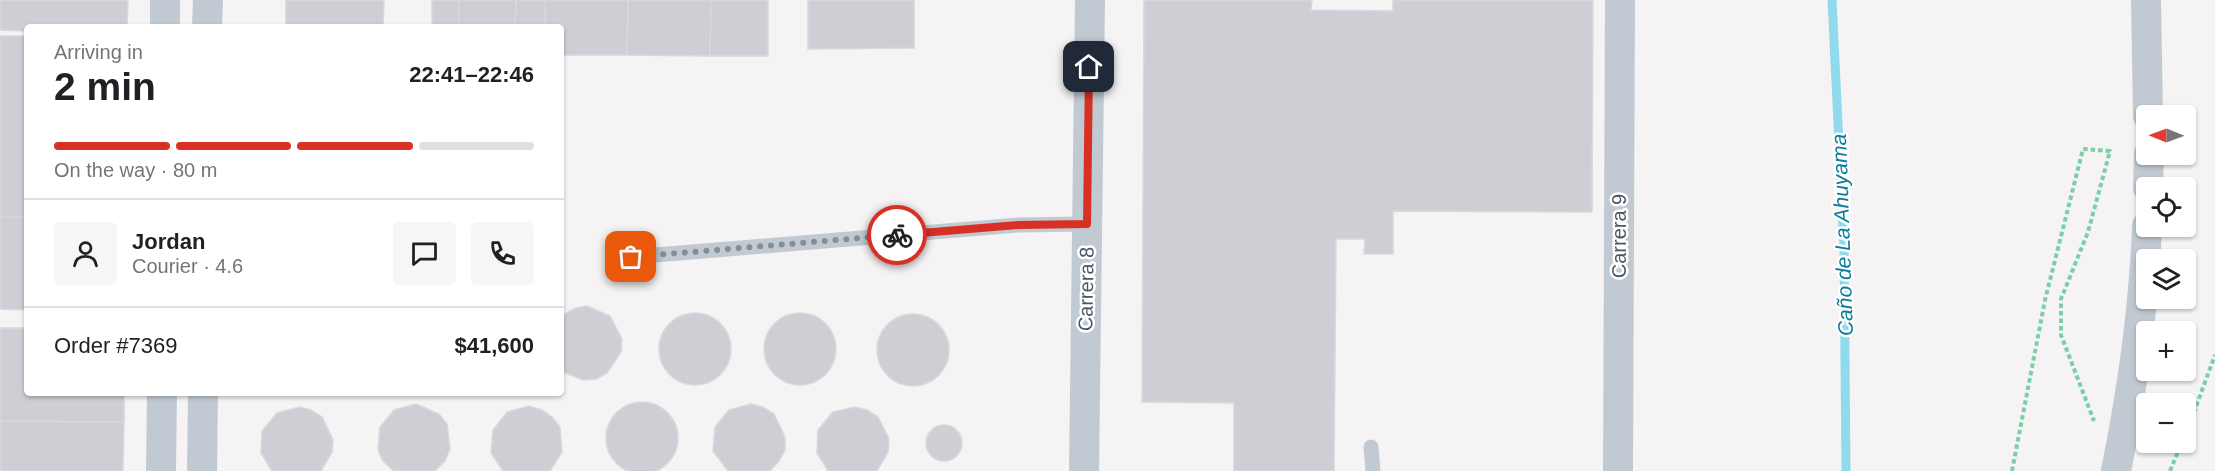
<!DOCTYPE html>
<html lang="en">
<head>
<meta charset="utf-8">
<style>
	:root { --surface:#fff; --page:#f6f6f6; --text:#202124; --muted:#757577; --line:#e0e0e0; --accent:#d93025 }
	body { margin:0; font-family:Helvetica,sans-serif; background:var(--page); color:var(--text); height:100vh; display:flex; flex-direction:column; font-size:22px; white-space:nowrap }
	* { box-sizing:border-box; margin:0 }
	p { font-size:20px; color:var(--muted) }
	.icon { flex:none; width:33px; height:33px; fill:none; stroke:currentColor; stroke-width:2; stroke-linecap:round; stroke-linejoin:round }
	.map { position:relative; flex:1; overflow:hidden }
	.details { position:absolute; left:24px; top:24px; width:540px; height:372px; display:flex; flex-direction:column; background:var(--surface); border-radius:6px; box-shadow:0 2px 4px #0004 }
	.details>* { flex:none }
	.needle { width:39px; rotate:271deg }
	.tools { position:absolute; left:2136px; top:105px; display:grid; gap:12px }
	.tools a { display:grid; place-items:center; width:60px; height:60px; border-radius:6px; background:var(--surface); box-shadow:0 2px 4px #0004; font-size:30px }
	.pin { position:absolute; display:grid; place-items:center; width:51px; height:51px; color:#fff; margin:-26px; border-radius:12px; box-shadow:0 3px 9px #0006 }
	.courier { position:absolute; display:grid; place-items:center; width:60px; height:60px; margin:-30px; border:4px solid #d93025; border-radius:50%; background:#fff; color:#222; box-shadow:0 2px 8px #0007 }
	.summary em { font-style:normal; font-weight:700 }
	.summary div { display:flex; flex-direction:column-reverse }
	.summary { display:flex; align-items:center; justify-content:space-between; height:102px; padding:0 30px }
	h1 { font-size:39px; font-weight:700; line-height:45px }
	.bar { display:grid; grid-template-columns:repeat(4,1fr); gap:9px 6px; align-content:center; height:72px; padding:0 30px }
	.bar i { height:8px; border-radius:4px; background:var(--line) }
	.bar .current { background:var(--accent) }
	.bar p { grid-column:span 4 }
	.line { display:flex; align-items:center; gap:15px; padding:0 30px; border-top:2px solid var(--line) }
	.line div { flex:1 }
	.round { display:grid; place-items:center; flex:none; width:63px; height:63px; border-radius:6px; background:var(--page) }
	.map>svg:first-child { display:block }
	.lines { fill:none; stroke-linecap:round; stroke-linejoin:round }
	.stream { stroke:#90daee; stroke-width:9 }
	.building { fill:#cdcfd5; stroke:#d7d9de; stroke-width:1.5 }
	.path { stroke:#7ad0a6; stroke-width:4; stroke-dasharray:4.5 3; stroke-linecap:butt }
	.lane { stroke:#c1cad2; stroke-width:15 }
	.street { stroke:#c1cad2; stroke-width:30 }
	.done { stroke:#868d94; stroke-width:6; stroke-dasharray:0 10.8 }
	.route { stroke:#d93025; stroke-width:8 }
	.labels { text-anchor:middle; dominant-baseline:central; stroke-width:5; stroke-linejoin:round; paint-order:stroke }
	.street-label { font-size:20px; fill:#4a5661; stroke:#fff }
	.water-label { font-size:21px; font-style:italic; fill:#0c7c9b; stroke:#fff }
</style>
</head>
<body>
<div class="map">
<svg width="2215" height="471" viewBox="0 0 2215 471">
	<rect width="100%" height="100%" fill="#f5f3f3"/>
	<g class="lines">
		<path class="stream" d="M1832,0L1844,247L1846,471"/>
	</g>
	<path class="building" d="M0,0H128L127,27H27V31L0,30Z
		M286,0H384L383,27H286Z
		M432,0H459V27H432Z
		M459,0H516L515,27H459Z
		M516,0H545V27H515Z
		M545,0H628L627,55H561V27H545Z
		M628,0H711L710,56L627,55Z
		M711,0H768V56H710Z
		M808,0H914V48L808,49Z
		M1144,0H1312L1311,10L1393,11V0H1593L1592,212L1393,211V254H1364L1365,239H1336L1334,471H1234V403L1142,402Z
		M0,36H27V217H0Z
		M0,217H27V310L0,309Z
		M587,306L610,316L622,339L621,352L607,373L596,379L583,380L561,371V316L576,308Z
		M659 349a36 36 0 1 1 72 0a36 36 0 1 1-72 0Z
		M764 349a36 36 0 1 1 72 0a36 36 0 1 1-72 0Z
		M877 350a36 36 0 1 1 72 0a36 36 0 1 1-72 0Z
		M0,328H27V393H124V422L0,421Z
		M606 438a36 36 0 1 1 72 0a36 36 0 1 1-72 0Z
		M416,404L439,414L447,424L450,449L445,461L435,471H394L383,461L378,450L380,427L394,410Z
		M751,404L763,407L774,414L785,437V450L779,461L770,471H728L713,451L715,427L729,410Z
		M529,406L542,410L552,417L560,427L562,452L550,471H503L491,453L493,430L507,412Z
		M299,407L311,410L322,417L333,440L332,452L321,471H272L261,453L262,431L277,413Z
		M855,407L867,410L878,417L889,439L888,452L877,471H828L817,453L818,430L833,412Z
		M0,421L124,422L123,471H0Z
		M926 443a18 18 0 1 1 36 0a18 18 0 1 1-36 0Z"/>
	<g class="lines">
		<path class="path" d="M2186,434L2215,355
			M2012,471L2045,300L2083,149L2110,151L2088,232L2061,299V335L2094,421
			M2170,471L2182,442"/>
		<path class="lane" d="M631,257L1018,225L1087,224
			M1371,447L1373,471"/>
		<path class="street" d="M2146,0L2148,116
			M165,27V0
			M207,27L208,0
			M2148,188L2149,154
			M161,471L162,393
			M202,471L203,393
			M1084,471L1090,0
			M1618,471L1620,0
			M2116,471C2132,392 2144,307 2147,226"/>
	</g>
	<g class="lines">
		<path class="done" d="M631,257L897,235"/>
		<path class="route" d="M897,235L1018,225L1087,224L1089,67"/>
	</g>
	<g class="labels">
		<g class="street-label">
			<text transform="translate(1619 236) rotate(-90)">Carrera 9</text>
			<text transform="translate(1086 289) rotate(-89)">Carrera 8</text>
		</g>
		<g class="water-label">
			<text transform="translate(1842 235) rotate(-92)">Caño de La Ahuyama</text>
		</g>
	</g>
</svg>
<div class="tools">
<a><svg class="needle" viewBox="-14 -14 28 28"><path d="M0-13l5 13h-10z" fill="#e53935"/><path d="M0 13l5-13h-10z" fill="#757577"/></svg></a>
<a><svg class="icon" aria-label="locate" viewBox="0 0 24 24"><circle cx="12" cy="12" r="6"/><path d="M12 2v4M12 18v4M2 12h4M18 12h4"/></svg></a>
<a><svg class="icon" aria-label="layers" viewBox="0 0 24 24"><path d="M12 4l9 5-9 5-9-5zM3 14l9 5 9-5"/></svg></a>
<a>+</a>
<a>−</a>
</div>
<div class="pin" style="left:631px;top:257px;background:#ea580c"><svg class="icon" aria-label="bag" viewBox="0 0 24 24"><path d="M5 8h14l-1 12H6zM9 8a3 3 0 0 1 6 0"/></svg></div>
<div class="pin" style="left:1089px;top:67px;background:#1f2937"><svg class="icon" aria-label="home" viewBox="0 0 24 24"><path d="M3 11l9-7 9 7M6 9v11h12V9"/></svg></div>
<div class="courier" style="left:897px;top:235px"><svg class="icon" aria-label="bike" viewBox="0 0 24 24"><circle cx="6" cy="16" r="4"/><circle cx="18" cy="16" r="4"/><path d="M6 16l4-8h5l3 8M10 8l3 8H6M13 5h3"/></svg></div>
<section class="details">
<div class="summary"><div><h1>2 min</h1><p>Arriving in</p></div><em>22:41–22:46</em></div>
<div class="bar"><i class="current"></i><i class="current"></i><i class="current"></i><i></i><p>On the way · 80 m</p></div>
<div class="line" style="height:108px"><a class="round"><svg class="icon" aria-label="person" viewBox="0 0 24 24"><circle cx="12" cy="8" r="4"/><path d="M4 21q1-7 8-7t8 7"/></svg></a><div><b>Jordan</b><p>Courier · 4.6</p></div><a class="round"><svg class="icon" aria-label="chat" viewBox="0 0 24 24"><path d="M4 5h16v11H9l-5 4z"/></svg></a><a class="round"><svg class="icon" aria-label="phone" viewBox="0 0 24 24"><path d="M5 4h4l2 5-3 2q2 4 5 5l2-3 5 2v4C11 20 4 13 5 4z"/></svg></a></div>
<div class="line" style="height:78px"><div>Order #7369</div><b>$41,600</b></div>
</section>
</div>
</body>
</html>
